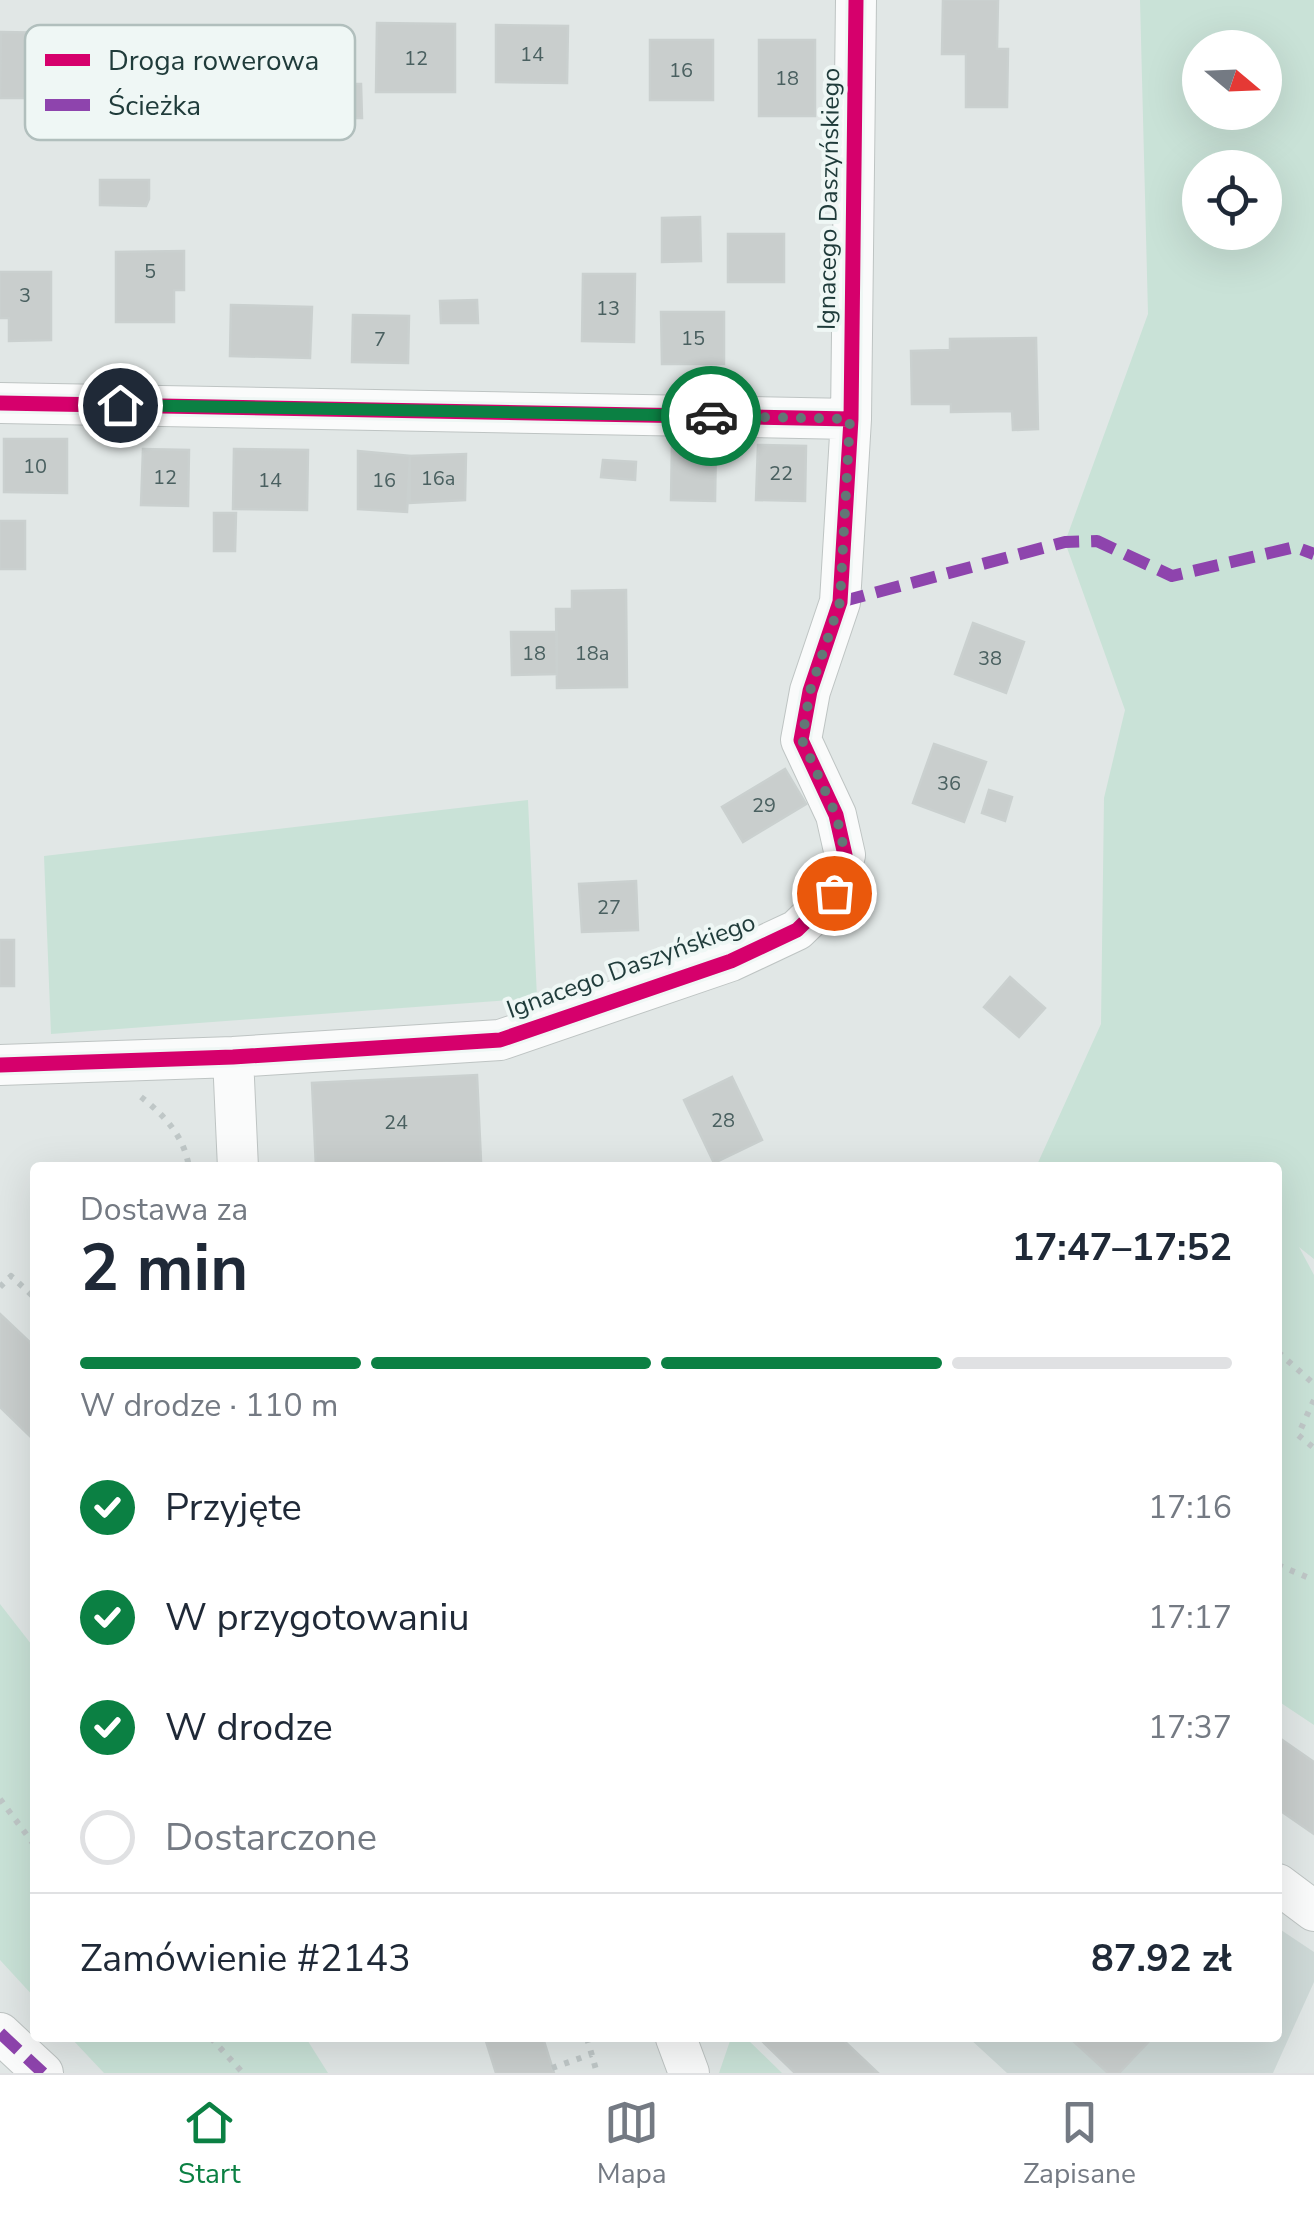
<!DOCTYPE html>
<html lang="pl">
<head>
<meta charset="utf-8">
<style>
	:root { --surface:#fff; --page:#f2f2f3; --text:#1f2937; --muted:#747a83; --line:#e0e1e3; --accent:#0b8043 }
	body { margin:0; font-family:"Nunito Sans",sans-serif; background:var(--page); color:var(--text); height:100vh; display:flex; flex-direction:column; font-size:38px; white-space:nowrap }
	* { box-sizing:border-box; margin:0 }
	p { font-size:32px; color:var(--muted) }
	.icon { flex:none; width:55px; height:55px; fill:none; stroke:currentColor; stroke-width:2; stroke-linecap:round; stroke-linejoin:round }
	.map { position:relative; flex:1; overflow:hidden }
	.drawer { position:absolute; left:30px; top:1162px; width:1252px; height:880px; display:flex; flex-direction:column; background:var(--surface); border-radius:10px; box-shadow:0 10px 40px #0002 }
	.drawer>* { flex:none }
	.needle { width:65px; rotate:109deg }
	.controls { position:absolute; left:1182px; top:30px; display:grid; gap:20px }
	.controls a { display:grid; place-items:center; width:100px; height:100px; border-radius:50%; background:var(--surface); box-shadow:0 10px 40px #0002; font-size:50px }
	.pin { position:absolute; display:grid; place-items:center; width:85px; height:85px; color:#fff; margin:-42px; border:5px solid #fff; border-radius:50%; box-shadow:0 2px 10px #0007 }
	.courier { position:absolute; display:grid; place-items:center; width:100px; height:100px; margin:-50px; border:8px solid #0b8043; border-radius:50%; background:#fff; color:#222; box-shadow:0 2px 12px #0007 }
	.overview em { font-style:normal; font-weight:700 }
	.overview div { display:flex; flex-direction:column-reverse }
	.overview { display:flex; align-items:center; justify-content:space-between; height:170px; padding:0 50px }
	h1 { font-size:65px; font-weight:700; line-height:75px }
	.bar { display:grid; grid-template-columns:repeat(4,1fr); gap:15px 10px; align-content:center; height:120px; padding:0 50px }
	.bar i { height:12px; border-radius:8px; background:var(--line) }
	.bar .selected { background:var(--accent) }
	.bar p { grid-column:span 4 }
	.line { display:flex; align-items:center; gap:25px; padding:0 50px; border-top:2px solid var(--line) }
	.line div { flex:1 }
	ol { padding:0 50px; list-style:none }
	li { display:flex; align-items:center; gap:30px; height:110px }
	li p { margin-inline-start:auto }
	li .icon { padding:10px; border-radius:50%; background:var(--accent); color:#fff; stroke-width:4 }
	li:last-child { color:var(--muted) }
	li i { width:55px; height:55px; border:5px solid var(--line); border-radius:50% }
	.menu { display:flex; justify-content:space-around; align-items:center; height:140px; border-top:2px solid var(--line); background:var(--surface); font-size:28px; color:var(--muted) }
	.menu a { display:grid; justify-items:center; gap:5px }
	.menu .selected { color:var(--accent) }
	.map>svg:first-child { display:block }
	.built { fill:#ced9d7 }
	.green { fill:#c9e2d7; fill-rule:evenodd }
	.building { fill:#c9cecd; stroke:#cad0cf; stroke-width:2.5 }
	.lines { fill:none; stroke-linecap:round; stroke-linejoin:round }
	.minor-casing { stroke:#bec4c3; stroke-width:42 }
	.path { stroke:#bfc7c7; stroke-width:6; stroke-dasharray:5 8; stroke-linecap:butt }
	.minor { stroke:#fafbfb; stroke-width:40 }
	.quiet { stroke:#8e44ad; stroke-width:12; stroke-dasharray:25 12; stroke-linecap:butt }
	.cycleway-casing { stroke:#eff7f5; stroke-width:21 }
	.cycleway { stroke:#d6006c; stroke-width:15 }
	.done { stroke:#637776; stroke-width:10; stroke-dasharray:0 18 }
	.route { stroke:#0b8043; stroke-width:12 }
	.labels { text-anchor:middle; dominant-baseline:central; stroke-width:8; stroke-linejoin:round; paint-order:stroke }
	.number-label { font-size:20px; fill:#4a6060 }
	.street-label { font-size:25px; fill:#1f3b3a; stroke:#eff7f5 }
	.key { fill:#eff7f5; stroke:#b1bfbd; stroke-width:2.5 }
	.key-label { font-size:28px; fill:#1f3b3a }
</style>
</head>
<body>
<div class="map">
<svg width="1314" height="2073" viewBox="0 0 1314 2073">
	<rect width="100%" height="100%" fill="#e1e7e6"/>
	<path class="built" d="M1278,1928L1314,1952V1982L1273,2073H1007L969,2038H1278Z"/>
	<path class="green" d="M1140,0H1314V1259L1299,1247L1314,1275V1725L1278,1701V1168L1036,1167L1101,1024L1104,798L1125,710L1065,542L1148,314ZM1200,48H1265V112H1200ZM1200,168H1265V232H1200Z
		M528,800L537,998L51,1034L44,856Z
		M0,1604L35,1649V1998L0,1960Z
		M71,2038H306L328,2073H104Z
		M731,2038H746L782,2073H719Z"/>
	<path class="building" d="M943,0H998L997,49H1008L1007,107H966V54H942Z
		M377,23L455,24V92H376Z
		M496,25L568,26L567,83L496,82Z
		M1,32L58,33L57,98H0Z
		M650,40H713V100H650Z
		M759,40H815V116H759Z
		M335,84H361L362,118H335Z
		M100,180H149V199L146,206L100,205Z
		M700,217L701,261L662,262V218Z
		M728,234H784V282H728Z
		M184,251V290H174V322H116V252Z
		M0,272H51V340L9,341V318H0Z
		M583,274H635L634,342L582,341Z
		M477,300L478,323H441L440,301Z
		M231,305L312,307L310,358L230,356Z
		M661,312H724V364H662Z
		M353,315L409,316L408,363L352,362Z
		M1036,338L1038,429L1013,430L1012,411L951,412V404H912L911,351L950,350V339Z
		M4,439H67V493L4,492Z
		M672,443H716L715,501L671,500Z
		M758,445L806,446L805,501L756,500Z
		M143,449L189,450L188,506L141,505Z
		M234,449L308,450L307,510L233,509Z
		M358,451L410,456L407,512L358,509Z
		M466,454L465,500L410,503V456Z
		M603,460L636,462L635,480L601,477Z
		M214,513H236L235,551H214Z
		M0,521H25V569H0Z
		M626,590L627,687L557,688L556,609H572V591Z
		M973,623L1024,642L1006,693L955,674Z
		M511,632H557V674L512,675Z
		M934,744L986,762L964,822L913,803Z
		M785,769L806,804L743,842L722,807Z
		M989,790L1012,797L1005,821L982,813Z
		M636,881L638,930L582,932L579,884Z
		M0,940H14V986H0Z
		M1010,977L1045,1008L1019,1037L984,1007Z
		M477,1075L481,1161L316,1168L312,1083Z
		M732,1077L762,1140L714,1163L684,1100Z
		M0,1314L35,1347V1441L0,1407Z
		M1278,1737L1314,1762V1834L1278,1809Z
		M485,2038H543L554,2073H496Z
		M759,2038H841L878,2073H795Z
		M1070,2038H1152L1119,2073H1108Z"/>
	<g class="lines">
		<defs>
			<path id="minor" d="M0,403L851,419
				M233,1057L238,1168
				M0,1065L233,1057L500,1040L731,961L797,930L835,893L845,855L836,815L801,740L810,691L840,602L851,419L856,0
				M1278,1884L1314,1911
				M0,2033L43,2073
				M676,2038L689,2073"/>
		</defs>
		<use href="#minor" class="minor-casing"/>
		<path class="path" d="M141,1097C164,1115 185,1137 189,1168
			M0,1287L11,1276L35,1298
			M1278,1352L1314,1384
			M1314,1400L1298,1435L1314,1448
			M1278,1565L1314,1580
			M0,1799L35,1846
			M211,2038L243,2073
			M587,2038L597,2073
			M552,2068L592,2054"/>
		<use href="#minor" class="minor"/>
		<path class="quiet" d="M840,602L1065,542L1097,541L1172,576L1295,547L1314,554
			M0,2033L43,2073"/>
		<defs>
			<path id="cycleway" d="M0,403L851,419
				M0,1065L233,1057L500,1040L731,961L797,930L835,893L845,855L836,815L801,740L810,691L840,602L851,419L856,0"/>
		</defs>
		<use href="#cycleway" class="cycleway-casing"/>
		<use href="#cycleway" class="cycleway"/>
	</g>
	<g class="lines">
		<path class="done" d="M711,416L850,419L840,602L810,691L802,740L836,815L841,835L845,855L834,893"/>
		<path class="route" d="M120,405L711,416"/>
	</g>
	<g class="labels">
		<g class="number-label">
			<text x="532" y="54">14</text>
			<text x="416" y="58">12</text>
			<text x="681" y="70">16</text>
			<text x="787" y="78">18</text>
			<text x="150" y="271">5</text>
			<text x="25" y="295">3</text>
			<text x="608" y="308">13</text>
			<text x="693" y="338">15</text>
			<text x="380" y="339">7</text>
			<text x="35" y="466">10</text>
			<text x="781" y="473">22</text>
			<text x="165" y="477">12</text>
			<text x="438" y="478">16a</text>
			<text x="270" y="480">14</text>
			<text x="384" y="480">16</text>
			<text x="534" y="653">18</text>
			<text x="592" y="653">18a</text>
			<text x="990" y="658">38</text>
			<text x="949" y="783">36</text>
			<text x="764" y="805">29</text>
			<text x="609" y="907">27</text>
			<text x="723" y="1120">28</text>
			<text x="396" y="1122">24</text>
		</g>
		<g class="street-label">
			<text transform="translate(829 199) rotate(-89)">Ignacego Daszyńskiego</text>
			<text transform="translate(631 966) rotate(-20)">Ignacego Daszyńskiego</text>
		</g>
	</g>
	<rect x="25" y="25" width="330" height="115" rx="15" class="key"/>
	<rect x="45" y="54" width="45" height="12" fill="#d6006c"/>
	<rect x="45" y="99" width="45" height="12" fill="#8e44ad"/>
	<g class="key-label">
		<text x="108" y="70">Droga rowerowa</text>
		<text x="108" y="115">Ścieżka</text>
	</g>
</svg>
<div class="controls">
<a><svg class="needle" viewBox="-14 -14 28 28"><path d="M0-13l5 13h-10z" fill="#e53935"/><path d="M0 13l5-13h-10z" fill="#747a83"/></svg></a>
<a><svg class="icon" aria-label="locate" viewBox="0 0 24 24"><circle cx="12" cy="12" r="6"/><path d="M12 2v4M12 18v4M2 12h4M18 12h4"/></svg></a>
</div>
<div class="pin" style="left:834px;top:893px;background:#ea580c"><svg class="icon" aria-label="bag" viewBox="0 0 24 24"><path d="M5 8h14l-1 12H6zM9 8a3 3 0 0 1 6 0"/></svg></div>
<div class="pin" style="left:120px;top:405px;background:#1f2937"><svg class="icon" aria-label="home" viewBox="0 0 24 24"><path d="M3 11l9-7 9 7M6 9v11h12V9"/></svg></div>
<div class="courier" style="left:711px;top:416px"><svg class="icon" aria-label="car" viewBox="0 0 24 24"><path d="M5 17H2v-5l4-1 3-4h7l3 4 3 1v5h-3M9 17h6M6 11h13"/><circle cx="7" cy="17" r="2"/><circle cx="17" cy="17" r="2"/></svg></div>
<section class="drawer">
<div class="overview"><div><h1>2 min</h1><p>Dostawa za</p></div><em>17:47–17:52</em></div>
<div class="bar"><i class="selected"></i><i class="selected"></i><i class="selected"></i><i></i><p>W drodze · 110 m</p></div>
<ol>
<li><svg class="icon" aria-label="check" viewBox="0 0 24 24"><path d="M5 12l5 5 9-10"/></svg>Przyjęte<p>17:16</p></li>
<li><svg class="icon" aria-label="check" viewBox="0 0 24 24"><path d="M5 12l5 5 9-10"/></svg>W przygotowaniu<p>17:17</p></li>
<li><svg class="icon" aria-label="check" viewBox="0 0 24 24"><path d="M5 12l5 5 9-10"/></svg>W drodze<p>17:37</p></li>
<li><i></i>Dostarczone</li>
</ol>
<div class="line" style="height:130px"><div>Zamówienie #2143</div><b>87.92 zł</b></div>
</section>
</div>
<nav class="menu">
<a class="selected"><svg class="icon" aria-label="home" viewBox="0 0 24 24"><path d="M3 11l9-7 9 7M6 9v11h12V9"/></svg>Start</a>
<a><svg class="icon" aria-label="map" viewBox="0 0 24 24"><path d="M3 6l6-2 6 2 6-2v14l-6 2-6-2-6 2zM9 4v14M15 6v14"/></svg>Mapa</a>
<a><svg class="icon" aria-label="saved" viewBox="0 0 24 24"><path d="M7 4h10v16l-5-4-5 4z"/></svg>Zapisane</a>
</nav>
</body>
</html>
